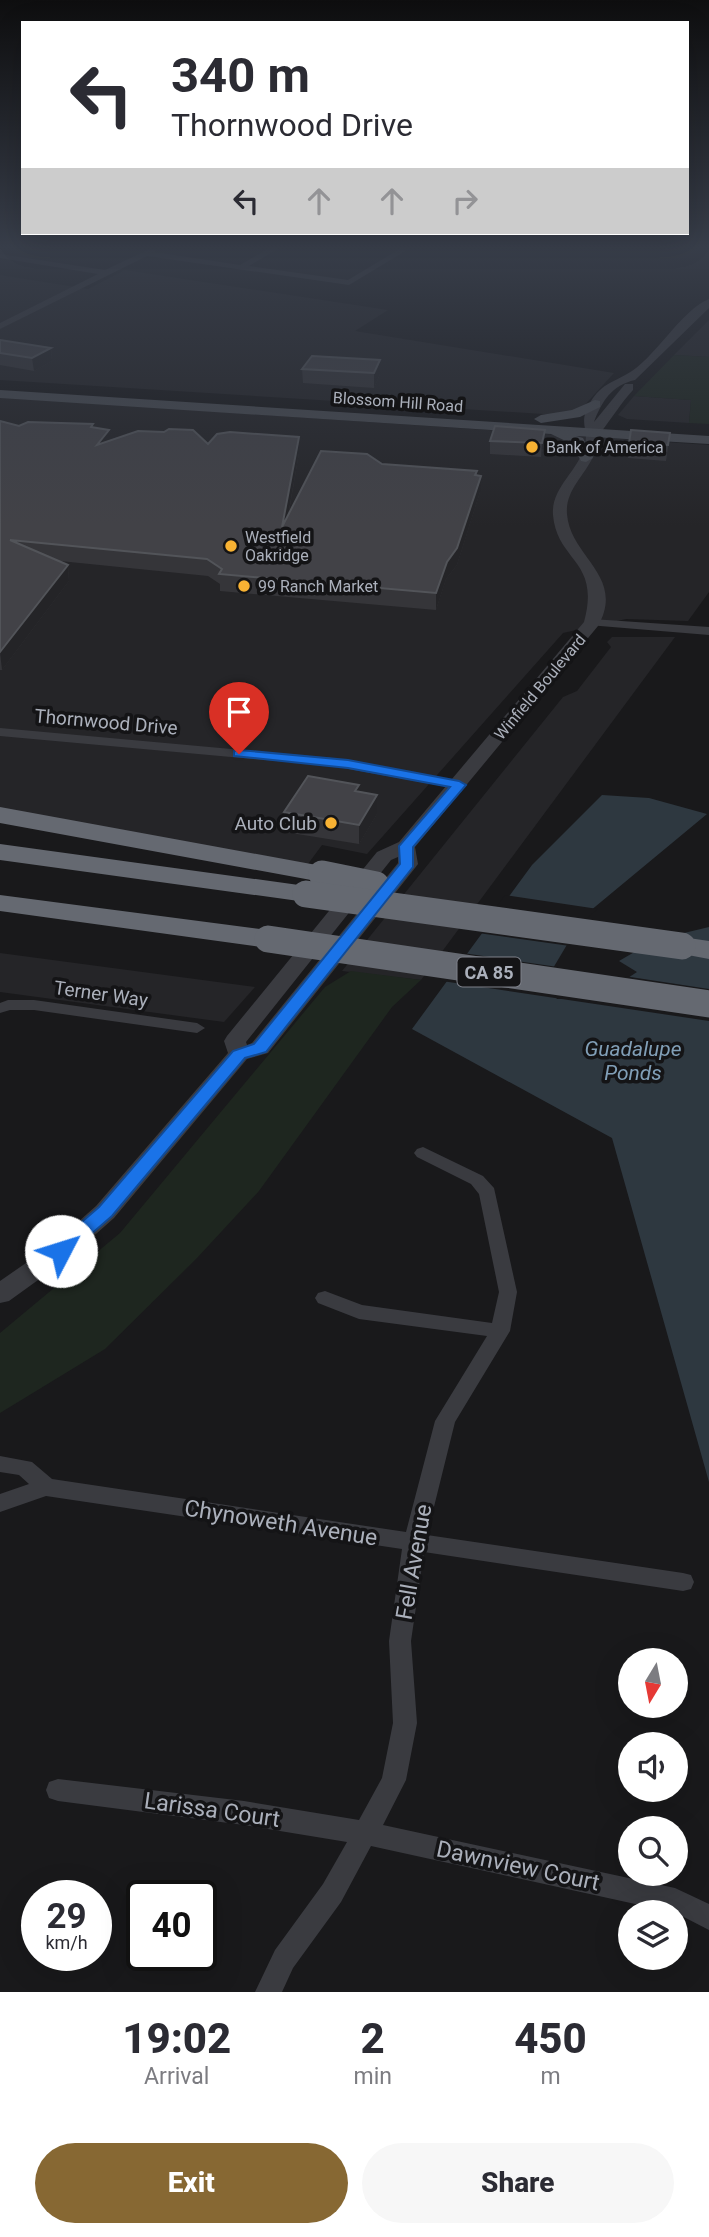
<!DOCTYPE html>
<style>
:root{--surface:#fff;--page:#f7f7f7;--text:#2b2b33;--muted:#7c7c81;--accent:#876833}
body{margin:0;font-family:Roboto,sans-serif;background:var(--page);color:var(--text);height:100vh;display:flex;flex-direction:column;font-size:26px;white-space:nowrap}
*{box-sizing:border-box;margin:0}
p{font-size:23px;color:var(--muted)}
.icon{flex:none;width:38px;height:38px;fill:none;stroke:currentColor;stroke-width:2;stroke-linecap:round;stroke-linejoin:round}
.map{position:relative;height:1992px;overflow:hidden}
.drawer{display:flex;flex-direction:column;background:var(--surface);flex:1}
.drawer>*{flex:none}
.hud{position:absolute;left:21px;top:21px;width:668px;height:214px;border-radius:0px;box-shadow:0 7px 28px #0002;background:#fff;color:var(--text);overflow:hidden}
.needle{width:46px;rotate:190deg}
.buttons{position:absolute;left:618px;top:1648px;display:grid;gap:14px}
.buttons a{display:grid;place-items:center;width:70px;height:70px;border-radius:50%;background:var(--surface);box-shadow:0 7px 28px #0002;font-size:35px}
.speed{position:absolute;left:21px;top:1880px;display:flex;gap:14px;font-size:35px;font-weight:700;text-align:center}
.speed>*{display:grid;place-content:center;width:91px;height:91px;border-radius:50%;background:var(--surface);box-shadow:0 7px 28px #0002;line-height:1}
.speed small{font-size:18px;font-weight:400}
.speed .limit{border:4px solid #111;border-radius:10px;background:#fff;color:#111}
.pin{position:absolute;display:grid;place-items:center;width:60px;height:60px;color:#fff;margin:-72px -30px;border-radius:50% 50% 50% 0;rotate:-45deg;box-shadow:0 0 7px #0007}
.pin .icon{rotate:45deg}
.me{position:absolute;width:77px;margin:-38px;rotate:50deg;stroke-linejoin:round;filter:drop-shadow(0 0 5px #0008)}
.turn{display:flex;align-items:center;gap:24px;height:147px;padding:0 35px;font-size:32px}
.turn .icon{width:91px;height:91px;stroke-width:2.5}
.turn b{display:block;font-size:49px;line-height:60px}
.lanes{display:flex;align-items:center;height:66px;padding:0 35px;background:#0003;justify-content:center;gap:35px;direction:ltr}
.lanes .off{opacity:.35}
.eta{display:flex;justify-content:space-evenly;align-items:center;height:119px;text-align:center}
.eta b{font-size:42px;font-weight:800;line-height:49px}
.primary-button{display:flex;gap:14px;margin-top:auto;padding:14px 35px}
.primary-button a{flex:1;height:80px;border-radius:42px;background:var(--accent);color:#fff;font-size:28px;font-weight:800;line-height:80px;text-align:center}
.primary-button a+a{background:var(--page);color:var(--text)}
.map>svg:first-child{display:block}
</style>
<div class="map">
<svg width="709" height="1992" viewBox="0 0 709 1992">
<rect width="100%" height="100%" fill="#19191b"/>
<g fill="#252528">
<polygon points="125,270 388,310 355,331 614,373 582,408 559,415 0,380 0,275 88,289"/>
<polygon points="709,320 709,357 674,355"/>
<polygon points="634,396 691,400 689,423 627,419 618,415"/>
<polygon points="0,397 709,445 709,592 688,621 626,619 563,633 367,854 322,845 308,864 0,811"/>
<polygon points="612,637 675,637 421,980 342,971 563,697 577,691 611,647 607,642"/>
<polygon points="0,953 255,987 224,1022 0,992"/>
</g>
<g fill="#1e261f">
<polygon points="674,355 709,357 709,424 689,423 691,400 634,396"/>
<polygon points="351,971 421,980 392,1007 259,1191 197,1258 105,1349 0,1413 0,1333 120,1233 325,987"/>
</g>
<path fill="#2e3840" d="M602 795 649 798 707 814 584 916 546 980 557 999C586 999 613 989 637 972L619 961 655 940 709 927V1482L612 1138 412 1029 532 865Z"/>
<g fill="#19191b">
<polygon points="505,895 598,909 587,918 570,946 478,933"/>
<polygon points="463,953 558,967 550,980 624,976 709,989 709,1021 442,981"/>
</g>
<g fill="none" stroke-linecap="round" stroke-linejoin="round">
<g fill="#3a3b40" fill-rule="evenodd">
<polygon points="271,247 281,247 249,266 348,280 403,247 412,247 349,285 147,256 0,329 0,323 98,274 0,258 0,254 105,270 152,248 156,250 154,252 240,265"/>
<polygon points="592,619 709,627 709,635 588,625 586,623"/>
<polygon points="0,728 332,758 459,781 466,785 459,789 332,766 0,736"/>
<polygon points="8,1000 34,1000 197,1023 205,1028 197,1033 34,1010 10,1010 0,1013 0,1003"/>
<polygon points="423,1147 483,1176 494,1188 517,1292 510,1331 455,1422 427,1535 683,1573 691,1575 694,1582 691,1589 683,1591 424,1552 411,1641 417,1723 406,1780 383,1825 675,1888 709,1904 709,1930 676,1913 371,1846 341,1902 293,1968 282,1992 255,1992 275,1950 323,1884 347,1842 244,1825 58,1801 49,1798 46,1790 49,1782 58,1779 244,1801 359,1820 382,1778 393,1723 389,1641 402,1549 46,1496 0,1512 0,1494 29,1484 19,1475 0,1472 0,1456 32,1462 52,1479 406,1532 435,1421 487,1336 359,1319 318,1303 315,1298 318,1293 325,1291 362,1305 492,1323 499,1292 479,1194 471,1184 417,1157 414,1153 417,1149"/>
</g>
<path fill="#3a3b40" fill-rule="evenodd" d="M709 299V308L635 380C612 385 602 401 594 422L625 384H633V390C621 403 612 418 601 432 596 438 597 449 593 457 584 476 565 491 567 514 570 557 626 576 598 626L415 847 418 864 415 868 268 1053 247 1059 114 1218 70 1257 9 1301 0 1303V1281L52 1245 96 1206 228 1053 224 1041 227 1036 377 852 399 842 584 622C601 560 557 562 553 515 551 488 577 472 584 448 591 427 575 425 593 398 603 384 613 382 627 374 654 360 681 310 709 299ZM398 857V863L252 1043 247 1045 246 1042 391 860Z"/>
<g fill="#474a50" fill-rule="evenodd">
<polygon points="0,390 709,436 709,444 576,436 583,438 593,458 586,462 581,461 572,444 551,434 0,398"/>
<polygon points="595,400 600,401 600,407 580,417 541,423 534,419 541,415 572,410"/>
</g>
<g fill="#656971" fill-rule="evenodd">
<polygon points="0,807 322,866 332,868 336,874 332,880 322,882 0,823"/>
<polygon points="0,844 306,886 316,888 320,894 316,900 306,902 0,860"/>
<polygon points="0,895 268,930 278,933 282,939 278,945 268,948 0,911"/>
<polygon points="682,937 709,941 709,959 672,952 668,946 672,940"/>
</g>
<g stroke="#656971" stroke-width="27">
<polyline points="322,874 376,885"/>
<polyline points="306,894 682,946"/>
<polyline points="268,939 709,1004"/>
</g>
</g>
<g fill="#353539">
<polygon points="0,340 51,348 52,361 34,371 0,365"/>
<polygon points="312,356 380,374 374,388 303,383 302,369"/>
<polygon points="0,421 19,426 93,427 109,441 208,444 299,453 288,517 382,464 477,471 477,476 480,492 457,565 446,579 436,610 220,591 220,584 208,576 60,561 68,565 69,581 2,670 0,670"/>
<polygon points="545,430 544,444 541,457 490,454 490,441"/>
<polygon points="670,433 666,461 628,458 629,443"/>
<polygon points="359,792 377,814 359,844 285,832 284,812"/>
</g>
<g fill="#242427">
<polygon points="51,348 52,361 34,371 32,358"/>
<polygon points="380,360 380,374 374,388 374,373"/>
<polygon points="109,430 110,445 97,445"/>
<polygon points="545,430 544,444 541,457 542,443"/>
<polygon points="299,437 299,453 283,544 282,527"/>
<polygon points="481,476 480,492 457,565 446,579 436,610 436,593 447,562"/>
<polygon points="68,565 69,581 2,670 0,652"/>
<polygon points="377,795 377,814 359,844 359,825"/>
</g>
<g fill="#424247" stroke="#525459" stroke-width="2">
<polygon points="0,340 51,348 32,358 0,353"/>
<polygon points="312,356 380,360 374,373 302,369"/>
<polygon points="0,421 19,426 28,422 93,424 91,427 109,430 97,445 138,431 164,432 169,429 193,430 208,444 217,434 230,432 299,437 282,527 321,451 367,454 382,464 477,471 475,475 481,476 457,548 447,562 436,593 219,574 222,569 207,559 10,540 68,565 0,652"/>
<polygon points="495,426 545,430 542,443 490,441"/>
<polygon points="631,430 670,433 668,445 629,443"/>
<polygon points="308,776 359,785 355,791 377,795 359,825 284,812"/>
</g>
<linearGradient id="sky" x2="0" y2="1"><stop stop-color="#0e0e0f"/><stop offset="0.47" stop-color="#383e4a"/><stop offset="1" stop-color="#383e4a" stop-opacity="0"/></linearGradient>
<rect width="709" height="526" fill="url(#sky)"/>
<polygon fill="#1a73e8" stroke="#114b97" stroke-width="2" points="239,750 348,760 459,781 466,785 413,847 413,867 266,1052 245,1058 112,1216 67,1255 54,1255 51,1251 54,1246 99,1207 233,1051 254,1044 400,864 399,846 450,787 348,768 234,756 234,751"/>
<g fill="#f8b233" stroke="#141416" stroke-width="2.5">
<circle cx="532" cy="447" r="7"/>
<circle cx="231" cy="546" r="7"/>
<circle cx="244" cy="586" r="7"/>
<circle cx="331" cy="823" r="7"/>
</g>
<g text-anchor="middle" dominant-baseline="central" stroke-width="7" stroke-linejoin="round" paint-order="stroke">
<g font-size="16" fill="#abb0bb" stroke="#141416">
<text transform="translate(398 402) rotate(4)">Blossom Hill Road</text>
<text transform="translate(540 687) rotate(-50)">Winfield Boulevard</text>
</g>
<g font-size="16" fill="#abb0bb" stroke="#141416" text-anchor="start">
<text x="546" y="447">Bank of America</text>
<text x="245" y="537">Westfield<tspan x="245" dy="18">Oakridge</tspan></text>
<text x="258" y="586">99 Ranch Market</text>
</g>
<rect fill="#141416" stroke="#7e818a" stroke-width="2" x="457.5" y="957.5" width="63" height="29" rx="5"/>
<g font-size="18" font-weight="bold" fill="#abb0bb">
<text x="489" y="972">CA 85</text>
</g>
<g font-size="19" fill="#abb0bb" stroke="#141416">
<text transform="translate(106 722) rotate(5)">Thornwood Drive</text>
<text transform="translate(101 994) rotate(8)">Terner Way</text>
</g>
<g font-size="19" fill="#abb0bb" stroke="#141416" text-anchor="end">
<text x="317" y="823">Auto Club</text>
</g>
<g font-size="21" font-style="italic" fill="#819fb7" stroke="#141416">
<text x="633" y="1049">Guadalupe<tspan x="633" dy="24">Ponds</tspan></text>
</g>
<g font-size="23" fill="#abb0bb" stroke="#141416">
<text transform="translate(281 1523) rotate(9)">Chynoweth Avenue</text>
<text transform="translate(414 1562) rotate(-80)">Fell Avenue</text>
<text transform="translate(212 1810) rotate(8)">Larissa Court</text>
<text transform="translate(518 1866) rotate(12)">Dawnview Court</text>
</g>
</g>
</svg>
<div class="buttons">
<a><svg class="needle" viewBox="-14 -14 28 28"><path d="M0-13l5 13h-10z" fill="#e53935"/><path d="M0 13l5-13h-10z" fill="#7c7c81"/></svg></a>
<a><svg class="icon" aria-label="sound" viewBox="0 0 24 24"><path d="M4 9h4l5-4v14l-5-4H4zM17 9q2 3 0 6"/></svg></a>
<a><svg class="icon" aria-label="search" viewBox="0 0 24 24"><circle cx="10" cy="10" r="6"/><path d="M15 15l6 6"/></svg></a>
<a><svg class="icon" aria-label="layers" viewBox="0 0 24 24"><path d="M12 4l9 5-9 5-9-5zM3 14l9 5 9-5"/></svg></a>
</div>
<div class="speed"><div>29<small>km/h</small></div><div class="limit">40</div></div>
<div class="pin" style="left:239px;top:754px;background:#d93025"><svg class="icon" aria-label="arrive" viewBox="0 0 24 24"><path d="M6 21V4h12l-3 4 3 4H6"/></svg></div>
<svg class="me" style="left:61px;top:1251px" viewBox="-20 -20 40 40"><circle r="19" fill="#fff"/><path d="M0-13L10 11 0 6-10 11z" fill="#1a73e8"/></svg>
<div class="hud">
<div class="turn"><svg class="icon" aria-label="left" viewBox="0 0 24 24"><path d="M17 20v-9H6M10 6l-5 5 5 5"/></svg><div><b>340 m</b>Thornwood Drive</div></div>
<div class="lanes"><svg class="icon" aria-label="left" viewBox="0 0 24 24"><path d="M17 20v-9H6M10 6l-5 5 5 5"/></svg><svg class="icon off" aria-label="ahead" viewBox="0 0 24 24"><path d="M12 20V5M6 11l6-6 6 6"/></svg><svg class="icon off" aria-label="ahead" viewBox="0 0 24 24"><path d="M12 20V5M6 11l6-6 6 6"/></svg><svg class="icon off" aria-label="right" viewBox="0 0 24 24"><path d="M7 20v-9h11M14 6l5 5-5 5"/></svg></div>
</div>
</div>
<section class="drawer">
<div class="eta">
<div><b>19:02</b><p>Arrival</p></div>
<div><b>2</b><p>min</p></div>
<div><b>450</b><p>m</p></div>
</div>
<div class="primary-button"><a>Exit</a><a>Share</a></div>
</section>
